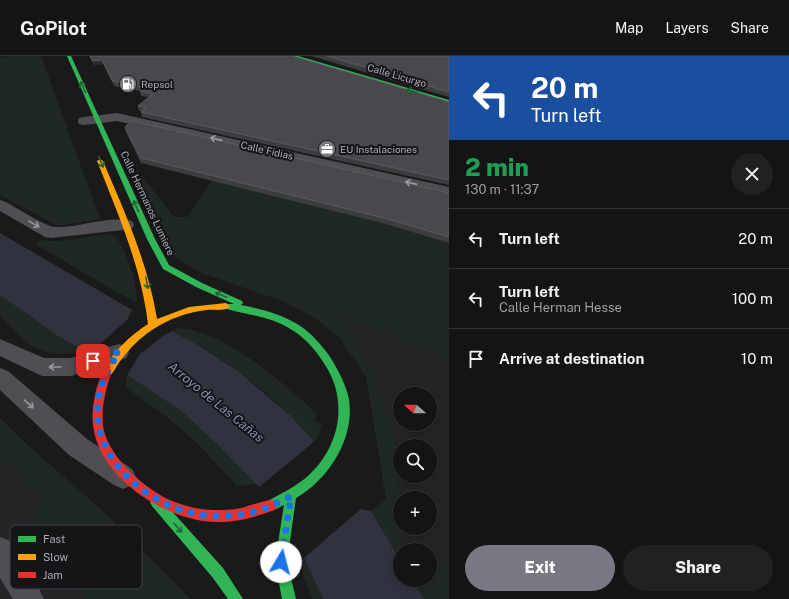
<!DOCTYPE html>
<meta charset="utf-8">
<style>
:root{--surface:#141414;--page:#212122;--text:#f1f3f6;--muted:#9d9ea0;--line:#333334;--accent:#7a7983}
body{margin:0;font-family:"Public Sans",sans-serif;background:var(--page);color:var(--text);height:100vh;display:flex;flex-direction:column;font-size:15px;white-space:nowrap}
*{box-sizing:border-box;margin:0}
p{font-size:13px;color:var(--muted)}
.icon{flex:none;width:22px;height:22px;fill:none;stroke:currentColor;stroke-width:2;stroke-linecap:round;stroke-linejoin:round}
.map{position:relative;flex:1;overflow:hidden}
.panel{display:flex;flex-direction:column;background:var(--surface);width:340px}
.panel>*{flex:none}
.banner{background:#1a4fa0;color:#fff;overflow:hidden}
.needle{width:26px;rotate:291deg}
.fabs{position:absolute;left:393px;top:331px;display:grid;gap:8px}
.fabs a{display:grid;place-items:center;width:44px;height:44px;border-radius:50%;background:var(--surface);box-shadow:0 2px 10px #0003,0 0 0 1px var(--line);font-size:20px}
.pin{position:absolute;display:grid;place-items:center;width:34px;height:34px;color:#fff;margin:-17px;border-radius:8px;box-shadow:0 2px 6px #0006}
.me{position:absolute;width:44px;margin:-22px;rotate:8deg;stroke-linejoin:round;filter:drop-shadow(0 0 3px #0008)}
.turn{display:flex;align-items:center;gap:14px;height:84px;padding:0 16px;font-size:18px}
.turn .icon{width:52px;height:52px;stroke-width:2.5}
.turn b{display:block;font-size:28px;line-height:34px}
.round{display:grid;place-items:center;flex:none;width:42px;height:42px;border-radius:21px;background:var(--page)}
.summary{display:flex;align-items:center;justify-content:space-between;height:68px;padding:0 16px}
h1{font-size:24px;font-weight:800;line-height:30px;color:#1e9e55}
.primary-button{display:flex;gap:8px;margin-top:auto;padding:8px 16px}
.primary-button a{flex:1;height:46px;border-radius:24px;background:var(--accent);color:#fff;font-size:16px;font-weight:800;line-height:46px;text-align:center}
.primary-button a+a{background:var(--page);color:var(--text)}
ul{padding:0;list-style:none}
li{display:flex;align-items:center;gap:12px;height:60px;padding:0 16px;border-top:1px solid var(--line)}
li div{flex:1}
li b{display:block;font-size:15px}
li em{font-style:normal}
header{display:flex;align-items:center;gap:24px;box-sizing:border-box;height:56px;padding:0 20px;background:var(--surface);border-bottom:1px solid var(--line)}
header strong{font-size:19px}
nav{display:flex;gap:22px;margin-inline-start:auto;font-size:14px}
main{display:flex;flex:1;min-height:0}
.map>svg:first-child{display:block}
</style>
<header>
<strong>GoPilot</strong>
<nav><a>Map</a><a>Layers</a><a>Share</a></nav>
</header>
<main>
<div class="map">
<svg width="449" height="543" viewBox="0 0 449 543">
<rect width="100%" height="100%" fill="#1a1a1b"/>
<g fill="#252427" fill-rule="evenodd">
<path d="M336 258 449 303V507L430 497V494H425L405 483 404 472H430V442H401L395 382 373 317ZM400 338H430V368H400ZM400 390H430V420H400Z"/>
<polygon points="0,362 22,384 108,460 190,543 0,543"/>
</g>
<g fill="#202824">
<polygon points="9,0 41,0 100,163 58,170 0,139 0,1"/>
<polygon points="138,115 174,161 188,161 212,124 382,167 449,187 449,303 337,259 353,280 373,317 395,382 401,442 400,472 404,472 405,483 425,494 400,494 400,504 371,455 386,443 366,321 339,281 312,260 282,245 201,217 177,203 165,185 133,117"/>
<path d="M109 178C111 179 113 180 115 181 126 190 139 233 136 247L35 188 41 184C64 188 86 180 109 178Z"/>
<path d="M0 239 61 282 85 295C79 298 73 297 67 298 33 299 21 282 0 259Z"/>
<path d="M177 272C225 274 283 327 317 358L315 364 322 369 315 387C277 340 225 303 172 275Z"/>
<polygon points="126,318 180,354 217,388 256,428 237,430 196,386 167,361 126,332"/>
<polygon points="0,362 22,384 108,460 190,543 84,543 71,505 53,514 32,458 47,445 0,405"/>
<polygon points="430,497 449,507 449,543 424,543 412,524 430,524"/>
<polygon points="304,502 323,543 312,543 298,505"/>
</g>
<polygon fill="#30333e" points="0,177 127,251 196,288 239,316 291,360 310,381 371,455 400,504 400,524 412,524 424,543 323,543 304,502 259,431 217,388 180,354 126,318 61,282 0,239"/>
<g fill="#1a1a1b">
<polygon points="133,253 174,274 163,280 140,298 126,321 83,296 99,289 127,264"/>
<polygon points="316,384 372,454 371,455 361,453 304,502 259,431"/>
</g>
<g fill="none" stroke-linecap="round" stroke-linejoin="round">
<g fill="#4f4f53" fill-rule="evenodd">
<polygon points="117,57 449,131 449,141 117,65 84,69 79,68 78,65 79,62 84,61"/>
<path d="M0 144 6 146C15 151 47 171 55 171 80 172 107 159 132 165L134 169 132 173 51 182 45 181 0 155Z"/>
<polygon points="0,283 44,302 71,302 119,288 126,290 129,296 126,302 71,320 42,320 0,300"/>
<polygon points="0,312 8,315 87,383 132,413 136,421 132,429 123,433 114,429 69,399 0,334"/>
<polygon points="0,481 10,485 39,533 44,543 13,543 0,522"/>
</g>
<g fill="#30b455" fill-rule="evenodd">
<path d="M67 0H71L155 183 169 209 202 227 242 245 243 247 241 249C261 253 281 258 299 269 312 278 323 290 332 304 339 316 346 329 349 343 355 382 329 423 296 442L287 506 296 543H282L275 506 284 449 272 455 268 453 266 449 268 445C282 437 297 430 309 419 339 391 348 348 327 312 318 297 307 283 292 274 271 260 247 259 223 252L222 250 223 248H234L196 231 163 213 147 183Z"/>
<polygon points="291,0 298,0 449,44 449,48"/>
<polygon points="156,440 160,442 223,512 243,543 228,543 213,522 152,450 150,446 152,442"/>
</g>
<path fill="#ff9f0a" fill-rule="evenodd" d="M100 103 103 105C125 157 148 207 157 263L189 251 226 247 230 250C226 256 214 253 207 254 187 256 169 263 152 274 140 282 130 292 121 304 117 308 114 318 108 321 106 322 105 322 103 321L101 318C112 297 129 280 148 268 141 210 118 158 97 105Z"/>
<path fill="#e5322d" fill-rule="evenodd" d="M106 314 109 315 111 318C105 336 100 356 104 375 111 403 146 434 172 445 185 450 200 454 214 454 223 454 232 454 241 452 250 450 269 442 276 445L278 449 276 453C257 461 235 467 214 466 166 464 103 424 94 375 90 356 95 336 101 318L103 315Z"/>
</g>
<g fill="#3d3d40">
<polygon points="89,0 292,0 449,46 449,129 142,61 141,56 142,55 139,55 138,50 148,41 141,40 140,35 114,30 103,8 94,9"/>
<polygon points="311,0 449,0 449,41"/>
<polygon points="125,71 449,137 449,187 382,167 141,107 126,76"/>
</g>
<polygon fill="#2a2a2c" points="102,4 103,8 94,9 93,5"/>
<g fill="#49494d" stroke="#59595f">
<polygon points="90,0 292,0 449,46 449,124 141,56 146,52 138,50 153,38 140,35 144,32 113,25 102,4 93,5"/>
<polygon points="327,0 449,0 449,36"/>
<polygon points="132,65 449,137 449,181 384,162 141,102 125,71"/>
</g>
<defs><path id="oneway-shaft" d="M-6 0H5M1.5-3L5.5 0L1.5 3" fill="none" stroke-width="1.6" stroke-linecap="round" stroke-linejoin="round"/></defs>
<g stroke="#226436">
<use href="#oneway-shaft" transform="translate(83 31) rotate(-114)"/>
<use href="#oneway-shaft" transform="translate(412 35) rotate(-164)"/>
<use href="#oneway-shaft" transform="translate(101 106) rotate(68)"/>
<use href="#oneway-shaft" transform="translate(136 150) rotate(-114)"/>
<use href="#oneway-shaft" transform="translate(147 227) rotate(79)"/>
<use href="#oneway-shaft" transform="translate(221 239) rotate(-157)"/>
<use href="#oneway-shaft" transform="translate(178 472) rotate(49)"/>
</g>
<g stroke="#9695a1">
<use href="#oneway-shaft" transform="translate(216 83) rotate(-167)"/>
<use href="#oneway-shaft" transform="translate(411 127) rotate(-167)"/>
<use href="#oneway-shaft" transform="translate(34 168) rotate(29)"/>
<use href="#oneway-shaft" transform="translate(55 311) rotate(180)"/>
<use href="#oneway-shaft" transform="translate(29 348) rotate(41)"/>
</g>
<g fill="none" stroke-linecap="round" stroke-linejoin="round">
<path stroke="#1a73e8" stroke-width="7" stroke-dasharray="0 12.6" d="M93 305 119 296C109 312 100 326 98 346 90 409 163 463 222 460 247 460 269 452 291 440L281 506"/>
</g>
<defs>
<symbol id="fuel-disc" viewBox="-11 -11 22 22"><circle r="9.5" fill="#7a7983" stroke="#151417"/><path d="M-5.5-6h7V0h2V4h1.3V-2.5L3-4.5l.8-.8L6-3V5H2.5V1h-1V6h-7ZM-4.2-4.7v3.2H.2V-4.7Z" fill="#fff"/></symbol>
<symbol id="office-disc" viewBox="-11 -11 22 22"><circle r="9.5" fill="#7a7983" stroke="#151417"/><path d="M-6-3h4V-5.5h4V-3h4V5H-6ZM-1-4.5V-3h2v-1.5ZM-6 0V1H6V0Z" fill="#fff"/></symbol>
</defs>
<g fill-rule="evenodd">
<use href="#fuel-disc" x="118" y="18" width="20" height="20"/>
<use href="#office-disc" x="317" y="83" width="20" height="20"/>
</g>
<g text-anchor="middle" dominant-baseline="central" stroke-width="4" stroke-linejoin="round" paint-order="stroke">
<g font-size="10" fill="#adacbb" stroke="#151417">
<text transform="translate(397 19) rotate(16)">Calle Licurgo</text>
<text transform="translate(267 94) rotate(13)">Calle Fidias</text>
<text transform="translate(148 147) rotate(65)">Calle Hermanos Lumiere</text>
</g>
<g font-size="10" fill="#adacbb" stroke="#151417" text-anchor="start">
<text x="141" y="28">Repsol</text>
<text x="340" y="93">EU Instalaciones</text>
</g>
<g font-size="13" font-style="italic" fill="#858fb4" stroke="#151417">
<text transform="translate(216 346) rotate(39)">Arroyo de Las Cañas</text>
</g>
</g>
<rect x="10" y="469" width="132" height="64" rx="6" fill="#151417" stroke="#434248" stroke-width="1"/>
<rect x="18" y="480" width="18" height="6" fill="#30b455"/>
<rect x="18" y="498" width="18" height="6" fill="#ff9f0a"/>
<rect x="18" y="516" width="18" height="6" fill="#e5322d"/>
<g font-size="11" fill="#adacbb">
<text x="43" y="487">Fast</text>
<text x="43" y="505">Slow</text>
<text x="43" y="523">Jam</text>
</g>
</svg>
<div class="fabs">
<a><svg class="needle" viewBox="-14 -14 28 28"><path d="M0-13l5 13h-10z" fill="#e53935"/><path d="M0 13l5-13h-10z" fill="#9d9ea0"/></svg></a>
<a><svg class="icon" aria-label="search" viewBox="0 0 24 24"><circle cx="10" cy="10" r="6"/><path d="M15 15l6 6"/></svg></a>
<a>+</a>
<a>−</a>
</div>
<div class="pin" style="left:93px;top:305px;background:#d93025"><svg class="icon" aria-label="arrive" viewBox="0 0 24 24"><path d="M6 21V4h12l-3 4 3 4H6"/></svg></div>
<svg class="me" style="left:281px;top:506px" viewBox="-20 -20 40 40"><circle r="19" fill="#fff"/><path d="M0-13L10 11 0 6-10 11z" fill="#1a73e8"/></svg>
</div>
<section class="panel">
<div class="banner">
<div class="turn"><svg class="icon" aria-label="left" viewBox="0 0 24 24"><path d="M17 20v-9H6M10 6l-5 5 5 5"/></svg><div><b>20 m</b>Turn left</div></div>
</div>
<div class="summary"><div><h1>2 min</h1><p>130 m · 11:37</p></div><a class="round"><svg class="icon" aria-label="close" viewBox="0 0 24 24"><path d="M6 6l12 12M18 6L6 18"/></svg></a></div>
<ul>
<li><svg class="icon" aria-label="left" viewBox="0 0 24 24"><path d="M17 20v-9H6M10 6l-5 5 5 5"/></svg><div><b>Turn left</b></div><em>20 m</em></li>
<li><svg class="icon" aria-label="left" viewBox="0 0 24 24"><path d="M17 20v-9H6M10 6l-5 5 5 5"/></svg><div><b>Turn left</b><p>Calle Herman Hesse</p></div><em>100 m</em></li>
<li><svg class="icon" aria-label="arrive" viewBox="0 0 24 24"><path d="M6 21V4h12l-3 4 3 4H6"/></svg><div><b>Arrive at destination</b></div><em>10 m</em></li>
</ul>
<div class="primary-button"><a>Exit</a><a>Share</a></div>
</section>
</main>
